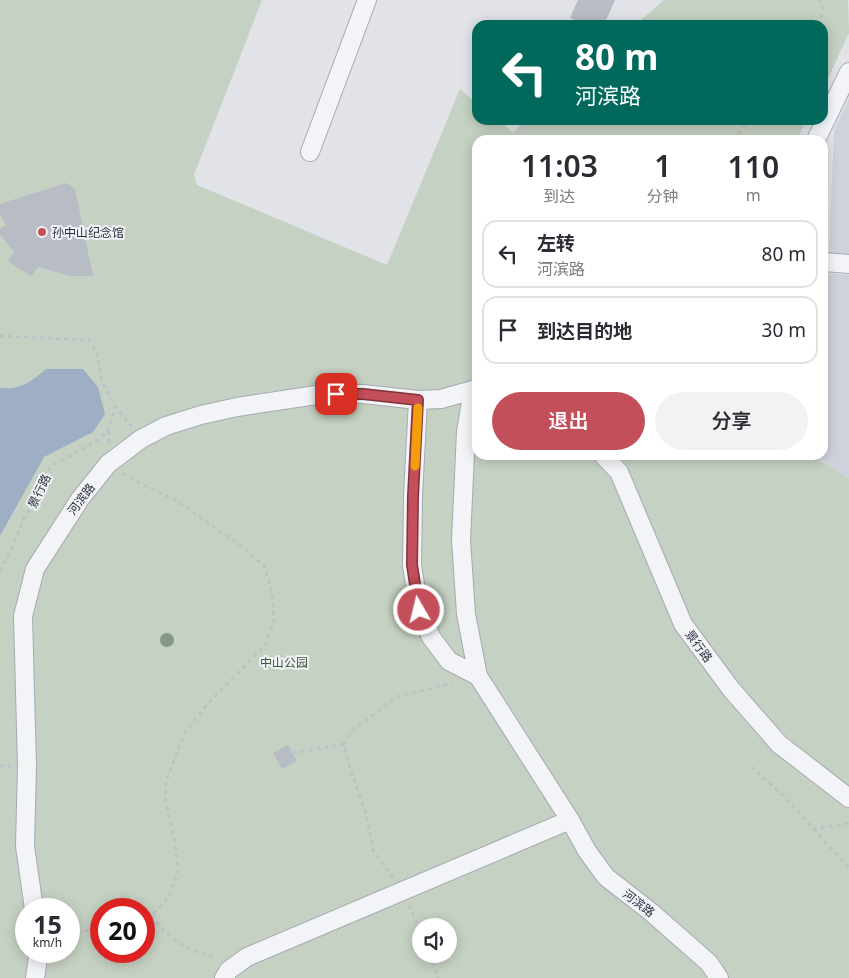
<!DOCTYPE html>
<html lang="zh">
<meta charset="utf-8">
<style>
:root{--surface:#fff;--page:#f2f2f3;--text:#2b2b33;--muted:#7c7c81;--line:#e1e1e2;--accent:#c34f5a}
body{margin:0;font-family:"Noto Sans","Noto Sans SC",sans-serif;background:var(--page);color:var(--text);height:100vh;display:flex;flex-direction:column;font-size:19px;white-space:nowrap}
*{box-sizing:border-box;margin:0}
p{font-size:16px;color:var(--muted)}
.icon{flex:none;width:28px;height:28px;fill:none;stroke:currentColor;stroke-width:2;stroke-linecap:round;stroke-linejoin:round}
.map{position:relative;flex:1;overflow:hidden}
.sheet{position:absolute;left:472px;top:135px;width:356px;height:325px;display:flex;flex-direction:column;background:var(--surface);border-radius:15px;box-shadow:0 2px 12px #0003}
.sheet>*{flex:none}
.guide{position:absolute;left:472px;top:20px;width:356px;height:105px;border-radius:15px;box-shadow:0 2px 12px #0003;background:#00695c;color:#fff;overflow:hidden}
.controls{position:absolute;left:412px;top:918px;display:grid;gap:10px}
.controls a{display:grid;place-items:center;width:45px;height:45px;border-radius:50%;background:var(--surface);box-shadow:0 2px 12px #0003;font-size:25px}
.speed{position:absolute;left:15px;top:898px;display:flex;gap:10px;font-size:25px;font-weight:700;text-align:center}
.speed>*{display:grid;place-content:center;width:65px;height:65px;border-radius:50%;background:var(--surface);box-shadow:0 2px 12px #0003;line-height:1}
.speed small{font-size:12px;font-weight:400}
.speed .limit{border:8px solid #d22;background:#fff;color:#111}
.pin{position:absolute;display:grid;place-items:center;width:42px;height:42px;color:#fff;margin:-21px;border-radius:10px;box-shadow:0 2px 8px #0006}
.me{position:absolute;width:55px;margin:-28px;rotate:352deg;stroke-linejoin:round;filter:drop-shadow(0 0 4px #0008)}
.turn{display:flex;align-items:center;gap:18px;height:105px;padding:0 20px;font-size:22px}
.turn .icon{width:65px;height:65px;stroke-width:2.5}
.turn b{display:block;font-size:35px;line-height:42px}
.eta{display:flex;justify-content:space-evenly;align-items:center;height:85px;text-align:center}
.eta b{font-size:30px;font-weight:600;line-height:35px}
.button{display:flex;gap:10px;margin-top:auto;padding:10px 20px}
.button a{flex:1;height:58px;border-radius:30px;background:var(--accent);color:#fff;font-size:20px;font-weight:600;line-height:58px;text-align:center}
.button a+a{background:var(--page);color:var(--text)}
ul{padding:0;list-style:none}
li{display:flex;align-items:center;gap:15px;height:68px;margin:0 10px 8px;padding:0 10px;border:2px solid var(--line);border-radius:15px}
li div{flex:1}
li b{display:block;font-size:19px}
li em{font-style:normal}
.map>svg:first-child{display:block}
</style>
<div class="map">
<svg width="849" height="978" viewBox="0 0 849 978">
<rect width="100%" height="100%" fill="#e1e3e8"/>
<g fill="#cfd2da">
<polygon points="849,99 849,255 829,254 834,130"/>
<polygon points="824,273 849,275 849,479 817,457 817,455 824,455"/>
</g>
<g fill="#c5d1c2" fill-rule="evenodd">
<path d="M0 0H262L194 175 197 185 387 265 460 89 477 104 478 120H498L513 132 527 120H807L796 140H478V455H817V458L849 479V978H0ZM26 909H69V951H26ZM101 909H144V951H101ZM421 926H449V954H421Z"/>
<polygon points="664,0 848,0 849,33 824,87 824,25 635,25"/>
</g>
<path fill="#9eafc5" d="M46 369H83L98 387 105 414 93 432 44 457 0 536V388C22 390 30 382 46 369Z"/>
<g fill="#b8bcc5">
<polygon points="578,0 615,0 604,25 586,25 570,18"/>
<polygon points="66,183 75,189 93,276 70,276 38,267 31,276 8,261 14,251 0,235 0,229 6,225 0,214 0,204"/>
<polygon points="288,745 297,761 282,769 273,753"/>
</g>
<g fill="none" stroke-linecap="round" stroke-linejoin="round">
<defs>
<g id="minor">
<polyline points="816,140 849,72"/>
<polyline points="310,152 367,0"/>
<polyline points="824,262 849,264"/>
<polyline points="473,390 466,432 461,540 466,614 478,676 570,820 587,851 606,877 651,912 709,963 719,978"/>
<polyline points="418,400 413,496 412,565 419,610 431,637 449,661 478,676"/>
<polyline points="603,455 619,472 683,624 731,689 779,744 849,798"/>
<polyline points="34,909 25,846 27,766 23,616 35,569 80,499 108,464 141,439 166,426 201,415 237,407 323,394 363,394 418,400 441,399 473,390"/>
<polyline points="35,978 39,951"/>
<polyline points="224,978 229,970 247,957 570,820"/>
</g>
</defs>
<use href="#minor" stroke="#a6aab2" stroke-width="20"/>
<g stroke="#bfc1c7" stroke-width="3" stroke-dasharray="4 4" stroke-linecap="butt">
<polyline points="819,25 823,9 819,0"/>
<polyline points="733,140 749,120"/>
<polyline points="0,336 89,340 97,353 102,382 116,407 131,426"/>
<polyline points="109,443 109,428"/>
<polyline points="123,473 138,482 175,500 243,547 264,566 272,592 274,622 265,645 204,708 185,732 166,781 165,798 175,844 178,872 168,898 152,915 144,919"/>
<polyline points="0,571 13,546 24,518 39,496 47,471 55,464 100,439 109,428 116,407"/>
<polyline points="293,753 344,744"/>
<polyline points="0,766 11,766"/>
<polyline points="751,767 781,793 849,868"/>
<polyline points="813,829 849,823"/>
<polyline points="393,878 373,850 366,813 350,769 344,744 353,730 397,697 452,683"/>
<polyline points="409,905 421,932"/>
<path d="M152 915C162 932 176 943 195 951 202 954 210 955 217 960"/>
<polyline points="69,934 101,928"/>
<polyline points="431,954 438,978"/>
</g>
<use href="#minor" stroke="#f3f4f7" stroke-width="18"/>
</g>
<circle fill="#879788" cx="167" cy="640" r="7"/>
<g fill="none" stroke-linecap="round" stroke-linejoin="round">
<defs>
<polyline id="route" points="336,394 363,394 418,400 413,496 412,565 419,610"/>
</defs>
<use href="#route" stroke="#7f333a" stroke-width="12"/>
<use href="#route" stroke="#c34f5a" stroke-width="9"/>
<polyline stroke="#f59e0b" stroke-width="9" points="415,466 418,408"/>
</g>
<circle fill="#c34f5a" stroke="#f0f2f6" stroke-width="2" cx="42" cy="232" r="5"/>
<g text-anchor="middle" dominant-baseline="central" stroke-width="4" stroke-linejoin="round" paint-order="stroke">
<g font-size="12" fill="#2a303e" stroke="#f0f2f6" text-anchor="start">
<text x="52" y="232">孙中山纪念馆</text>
</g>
<g font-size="12" fill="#2a303e" stroke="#f0f2f6">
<text transform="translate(39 491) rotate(-64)">景行路</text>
<text transform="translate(81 499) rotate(-53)">河滨路</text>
<text transform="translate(699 646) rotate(54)">景行路</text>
<text transform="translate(639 903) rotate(38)">河滨路</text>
</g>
<g font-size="12" fill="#3d5939" stroke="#f0f2f6">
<text x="284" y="662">中山公园</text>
</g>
</g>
</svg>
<div class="controls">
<a><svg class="icon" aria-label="sound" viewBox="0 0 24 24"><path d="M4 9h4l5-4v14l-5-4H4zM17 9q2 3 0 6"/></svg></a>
</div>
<div class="speed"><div>15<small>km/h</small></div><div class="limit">20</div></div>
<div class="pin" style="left:336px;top:394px;background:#d93025"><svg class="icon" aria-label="arrive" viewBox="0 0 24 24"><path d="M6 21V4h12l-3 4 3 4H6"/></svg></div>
<svg class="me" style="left:419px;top:610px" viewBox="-20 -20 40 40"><circle r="17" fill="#c34f5a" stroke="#fff" stroke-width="3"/><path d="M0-11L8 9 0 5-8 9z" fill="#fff"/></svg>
<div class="guide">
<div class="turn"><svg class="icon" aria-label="left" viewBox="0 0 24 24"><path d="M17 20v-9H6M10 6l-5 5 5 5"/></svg><div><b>80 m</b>河滨路</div></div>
</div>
<section class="sheet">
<div class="eta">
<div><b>11:03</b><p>到达</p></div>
<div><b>1</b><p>分钟</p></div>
<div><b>110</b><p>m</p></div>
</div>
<ul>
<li><svg class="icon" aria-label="left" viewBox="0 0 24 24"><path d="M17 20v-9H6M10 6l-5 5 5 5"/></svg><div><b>左转</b><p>河滨路</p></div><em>80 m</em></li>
<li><svg class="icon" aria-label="arrive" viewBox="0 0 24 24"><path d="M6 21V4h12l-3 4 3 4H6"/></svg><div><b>到达目的地</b></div><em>30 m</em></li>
</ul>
<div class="button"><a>退出</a><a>分享</a></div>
</section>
</div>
